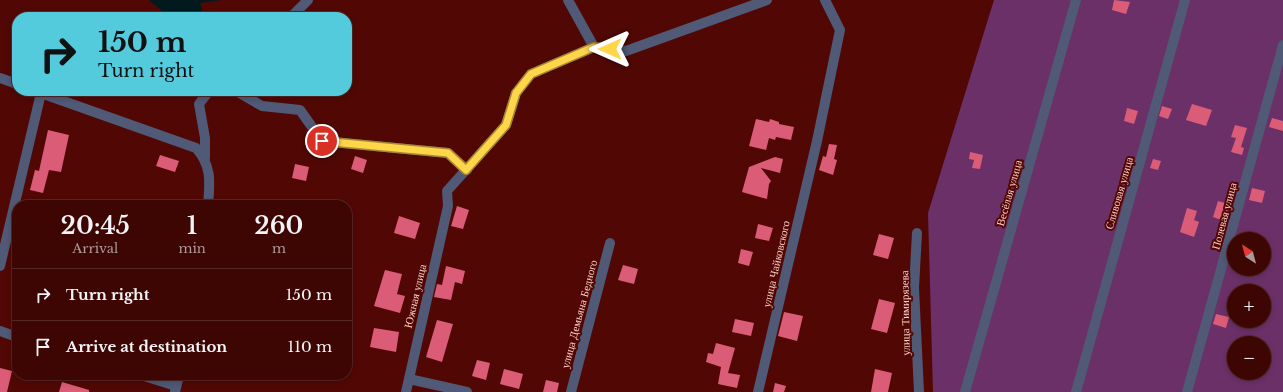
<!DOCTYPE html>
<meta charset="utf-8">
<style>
:root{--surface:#3d0603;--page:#481412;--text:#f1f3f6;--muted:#ad999a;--line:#562725}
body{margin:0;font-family:"Libre Baskerville",serif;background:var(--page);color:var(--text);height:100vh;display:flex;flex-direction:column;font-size:15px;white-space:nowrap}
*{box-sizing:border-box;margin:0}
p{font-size:13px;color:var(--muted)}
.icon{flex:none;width:22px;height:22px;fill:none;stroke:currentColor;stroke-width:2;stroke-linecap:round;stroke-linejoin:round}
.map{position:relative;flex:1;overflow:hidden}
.side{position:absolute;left:12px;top:200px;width:340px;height:180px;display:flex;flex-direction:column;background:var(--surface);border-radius:16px;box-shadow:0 2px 6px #0003,0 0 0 1px var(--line)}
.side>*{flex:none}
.banner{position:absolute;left:12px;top:12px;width:340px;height:84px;border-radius:16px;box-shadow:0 2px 6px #0003,0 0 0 1px var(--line);background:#54cadd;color:#111;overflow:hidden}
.needle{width:26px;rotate:324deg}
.fabs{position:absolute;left:1227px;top:232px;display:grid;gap:8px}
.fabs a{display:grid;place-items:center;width:44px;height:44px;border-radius:50%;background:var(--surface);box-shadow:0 2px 6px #0003,0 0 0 1px var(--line);font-size:20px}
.pin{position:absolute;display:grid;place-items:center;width:34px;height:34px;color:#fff;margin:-17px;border:2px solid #fff;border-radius:50%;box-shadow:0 1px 4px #0007}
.me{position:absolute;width:44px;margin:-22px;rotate:270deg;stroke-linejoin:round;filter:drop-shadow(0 0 3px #0008)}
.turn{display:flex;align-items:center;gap:14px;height:84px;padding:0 20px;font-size:18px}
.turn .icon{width:52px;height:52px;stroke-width:2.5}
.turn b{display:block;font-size:28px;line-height:34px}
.eta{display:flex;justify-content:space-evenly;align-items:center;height:68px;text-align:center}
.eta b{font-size:24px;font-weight:600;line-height:28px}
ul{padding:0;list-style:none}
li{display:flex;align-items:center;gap:12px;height:52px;padding:0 20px;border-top:1px solid var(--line)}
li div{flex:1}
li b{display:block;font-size:15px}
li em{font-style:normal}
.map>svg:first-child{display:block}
</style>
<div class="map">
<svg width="1283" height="392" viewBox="0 0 1283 392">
<rect width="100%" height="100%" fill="#510804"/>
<path fill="#6b3068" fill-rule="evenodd" d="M994 0H1283V392H933L928 213ZM1234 239H1264V269H1234ZM1234 291H1264V321H1234ZM1234 343H1264V373H1234Z"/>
<polygon fill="#021a1e" points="149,0 221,0 200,3 204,17 169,17"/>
<g fill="#db5c77">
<polygon points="1114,0 1130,2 1126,14 1112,10"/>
<polygon points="1192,104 1212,110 1206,126 1186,120"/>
<polygon points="1162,106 1172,109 1168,119 1159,116"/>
<polygon points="1127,108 1138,111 1134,124 1124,121"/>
<polygon points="1272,118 1283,121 1283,131 1269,127"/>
<polygon points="756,119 769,122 770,119 779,122 779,124 794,127 791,140 776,137 775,140 769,138 766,150 749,146"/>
<polygon points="1235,125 1247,128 1241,147 1244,148 1242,155 1231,152 1236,138 1231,137"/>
<polygon points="48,130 69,135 61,172 49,170 43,193 30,190 35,170 39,171"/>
<polygon points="829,144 837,145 834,159 837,160 833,175 819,170 823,156 826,157"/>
<polygon points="970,152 983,155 980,169 972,168 974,160 969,159"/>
<polygon points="160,155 179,161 175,172 156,166"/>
<polygon points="355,156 367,160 363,173 351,169"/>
<polygon points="775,157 783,159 780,173 761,168 771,181 769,184 767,199 742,192 749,167"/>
<polygon points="1153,159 1161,161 1158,170 1150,168"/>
<polygon points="295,164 309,167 306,181 292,178"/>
<polygon points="1252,188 1265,191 1262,203 1249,200"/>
<polygon points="1218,201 1229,204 1224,221 1213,217"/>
<polygon points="457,206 469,210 463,229 451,226"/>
<polygon points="1187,208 1197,211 1194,220 1199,222 1194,237 1180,232"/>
<polygon points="399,216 420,223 415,239 394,233"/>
<polygon points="758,224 773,228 769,241 755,238"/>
<polygon points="879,234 894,238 888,259 873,255"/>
<polygon points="741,249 753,252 749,266 738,263"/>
<polygon points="623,265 638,269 634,284 618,280"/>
<polygon points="446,266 465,271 462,284 455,282 451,300 434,297 437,284 442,285"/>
<polygon points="385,270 402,274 397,294 405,296 400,313 374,306"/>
<polygon points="879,299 895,303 887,333 871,329"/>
<polygon points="784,312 803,316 797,341 778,336"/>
<polygon points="1216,314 1229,317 1226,328 1213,324"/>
<polygon points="735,319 754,323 751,336 732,332"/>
<polygon points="437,320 453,324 442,362 426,357"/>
<polygon points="374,328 399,332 396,352 370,347"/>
<polygon points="716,343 735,348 728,373 740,375 737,388 718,384 721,367 706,362 708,353 713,354"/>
<polygon points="477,360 490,363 486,380 472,376"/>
<polygon points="0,368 12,371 7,392 0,392"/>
<polygon points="504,369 523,374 519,389 500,384"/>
<polygon points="875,369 892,373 888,392 871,392"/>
<polygon points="546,380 559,383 557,392 543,392"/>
<polygon points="62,382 89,390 89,392 59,392"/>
<polygon points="775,383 786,386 784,392 773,392"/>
</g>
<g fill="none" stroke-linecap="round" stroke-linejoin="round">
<g stroke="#505975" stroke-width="10">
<polyline points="568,0 594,47 626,51 767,0"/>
<polyline points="291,17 308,0"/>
<polyline points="0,78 17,84"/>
<path d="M35 91 196 148C212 166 210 182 208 205"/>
<polyline points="236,91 262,106 300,110 322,141 448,153 467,170"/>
<polyline points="205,158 205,138 199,104 209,91"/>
<polyline points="917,233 914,288 919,392"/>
<polyline points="0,266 41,93"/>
<polyline points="0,331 17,337"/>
<polyline points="141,375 176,386"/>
<polyline points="409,379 467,392"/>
<polyline points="175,392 179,375"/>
<polyline points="406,392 448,206 447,191 506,125 516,93 531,74 594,47"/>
<polyline points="571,392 610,243"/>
<polyline points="758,392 817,141 840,30 825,0"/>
<polyline points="965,392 1076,0"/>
<polyline points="1076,392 1185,0"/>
<polyline points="1187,392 1283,45"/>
</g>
</g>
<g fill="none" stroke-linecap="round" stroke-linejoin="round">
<defs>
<polyline id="route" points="322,141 448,153 466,170 506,125 516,93 531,74 594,47 610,49"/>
</defs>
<use href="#route" stroke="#a68a30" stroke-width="10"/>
<use href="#route" stroke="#ffd54a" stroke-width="7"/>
</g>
<g text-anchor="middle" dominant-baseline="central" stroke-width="4" stroke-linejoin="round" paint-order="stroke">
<g font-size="11" fill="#fccfc7" stroke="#510804">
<text transform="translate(1009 193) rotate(-74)">Весёлая улица</text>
<text transform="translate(1119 193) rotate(-74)">Сливовая улица</text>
<text transform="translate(1224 216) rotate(-75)">Полевая улица</text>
<text transform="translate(776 264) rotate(-77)">улица Чайковского</text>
<text transform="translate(415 296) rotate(-77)">Южная улица</text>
<text transform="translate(905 313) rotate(-91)">улица Тимирязева</text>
<text transform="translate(579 314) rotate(-75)">улица Демьяна Бедного</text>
</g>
</g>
</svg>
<div class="fabs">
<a><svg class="needle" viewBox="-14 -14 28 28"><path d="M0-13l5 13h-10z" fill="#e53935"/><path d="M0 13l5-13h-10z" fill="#ad999a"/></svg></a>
<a>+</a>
<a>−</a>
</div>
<div class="pin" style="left:322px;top:141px;background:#d93025"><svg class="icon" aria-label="arrive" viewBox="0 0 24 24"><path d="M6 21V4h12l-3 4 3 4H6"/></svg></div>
<svg class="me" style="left:610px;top:49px" viewBox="-20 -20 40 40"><path d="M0-17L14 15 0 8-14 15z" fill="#ffd54a" stroke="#fff" stroke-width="4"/></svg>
<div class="banner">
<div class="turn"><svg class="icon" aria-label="right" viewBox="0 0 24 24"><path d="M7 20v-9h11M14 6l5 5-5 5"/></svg><div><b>150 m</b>Turn right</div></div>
</div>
<section class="side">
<div class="eta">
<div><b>20:45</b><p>Arrival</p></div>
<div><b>1</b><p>min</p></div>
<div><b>260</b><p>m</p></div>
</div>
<ul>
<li><svg class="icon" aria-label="right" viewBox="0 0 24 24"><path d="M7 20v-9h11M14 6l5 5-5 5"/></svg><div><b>Turn right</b></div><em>150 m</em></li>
<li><svg class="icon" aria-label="arrive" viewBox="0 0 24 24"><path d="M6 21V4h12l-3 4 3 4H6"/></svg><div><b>Arrive at destination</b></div><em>110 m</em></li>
</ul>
</section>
</div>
